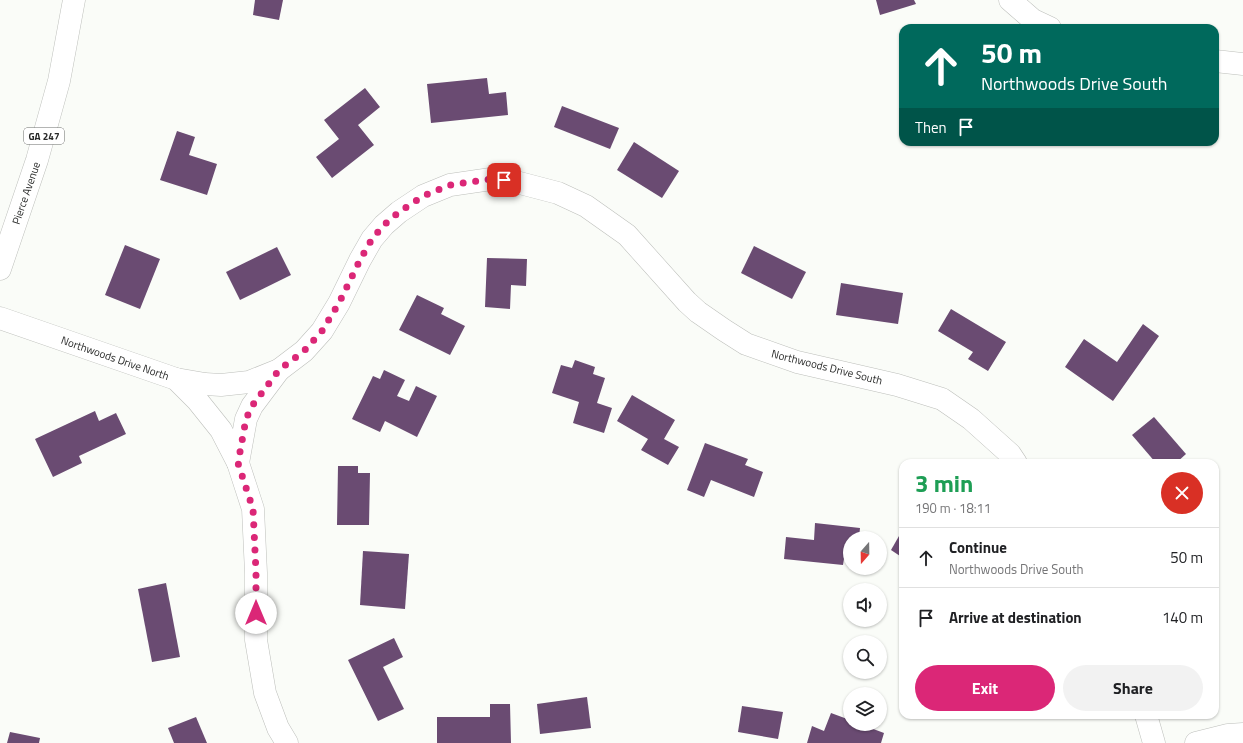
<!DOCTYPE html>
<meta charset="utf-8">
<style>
:root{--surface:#fff;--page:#f2f2f2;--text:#202124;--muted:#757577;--line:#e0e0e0;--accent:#db2777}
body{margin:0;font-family:"Titillium Web",sans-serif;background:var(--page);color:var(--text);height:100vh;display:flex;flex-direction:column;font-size:15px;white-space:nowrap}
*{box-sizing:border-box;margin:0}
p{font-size:13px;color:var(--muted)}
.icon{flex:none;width:22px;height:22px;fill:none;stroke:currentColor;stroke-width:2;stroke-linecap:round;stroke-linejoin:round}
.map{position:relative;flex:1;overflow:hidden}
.side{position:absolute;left:899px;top:459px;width:320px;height:260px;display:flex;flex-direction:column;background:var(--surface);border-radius:12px;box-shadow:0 1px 3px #0004}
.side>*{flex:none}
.hud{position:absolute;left:899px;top:24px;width:320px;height:122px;border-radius:12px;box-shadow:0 1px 3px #0004;background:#00695c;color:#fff;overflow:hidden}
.needle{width:26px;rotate:200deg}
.tools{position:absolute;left:843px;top:531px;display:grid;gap:8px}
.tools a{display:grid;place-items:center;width:44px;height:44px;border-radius:50%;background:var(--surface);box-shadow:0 1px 3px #0004;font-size:20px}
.pin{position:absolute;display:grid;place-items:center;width:34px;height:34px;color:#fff;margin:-17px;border-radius:8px;box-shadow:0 2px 6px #0006}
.me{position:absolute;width:44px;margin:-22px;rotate:0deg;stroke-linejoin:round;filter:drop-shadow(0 0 3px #0008)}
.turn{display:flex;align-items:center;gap:14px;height:84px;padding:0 16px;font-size:18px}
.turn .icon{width:52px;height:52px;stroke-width:2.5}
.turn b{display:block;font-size:28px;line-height:34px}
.then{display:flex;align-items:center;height:38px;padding:0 16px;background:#0003;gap:8px;font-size:15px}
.round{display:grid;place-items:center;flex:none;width:42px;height:42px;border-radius:21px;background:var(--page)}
.head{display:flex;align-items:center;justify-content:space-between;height:68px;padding:0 16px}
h1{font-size:24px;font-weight:700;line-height:30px;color:#1e9e55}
.action{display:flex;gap:8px;margin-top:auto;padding:8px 16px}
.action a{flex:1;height:46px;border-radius:24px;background:var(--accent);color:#fff;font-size:16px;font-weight:700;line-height:46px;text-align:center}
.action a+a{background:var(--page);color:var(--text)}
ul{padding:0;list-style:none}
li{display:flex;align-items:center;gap:12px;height:60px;padding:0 16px;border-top:1px solid var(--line)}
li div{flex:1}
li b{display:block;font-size:15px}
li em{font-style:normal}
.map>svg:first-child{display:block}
</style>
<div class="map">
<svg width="1243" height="743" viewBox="0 0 1243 743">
<rect width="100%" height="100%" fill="#fafcf8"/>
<g fill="#6a4b72">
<polygon points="255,0 283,0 279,20 253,15"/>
<polygon points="876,0 914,0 916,4 880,15"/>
<polygon points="487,78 489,94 506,92 508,115 431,123 427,84"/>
<polygon points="365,88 380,107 358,125 374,145 332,178 316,157 339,139 324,120"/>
<polygon points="562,106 619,128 610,149 554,127"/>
<polygon points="177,131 195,137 189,155 217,164 207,195 160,180"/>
<polygon points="634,142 679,171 662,198 617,170"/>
<polygon points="125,245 160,259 140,309 105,295"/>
<polygon points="754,246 806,272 792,299 741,273"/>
<polygon points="277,247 291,275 240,300 226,272"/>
<polygon points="487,258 527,259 526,286 511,285 510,309 485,307"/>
<polygon points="841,283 903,293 898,324 836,315"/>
<polygon points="417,295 444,308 441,314 465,326 450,355 399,330"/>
<polygon points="951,309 1006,342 988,371 968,359 973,352 938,331"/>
<polygon points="1143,324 1159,336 1113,401 1065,367 1084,339 1117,362"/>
<polygon points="575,360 595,367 593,374 605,378 597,403 612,408 604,433 573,423 579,402 552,393 561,365 572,368"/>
<polygon points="384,370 405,380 397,396 409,401 416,386 437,396 417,437 385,421 380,432 352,419 373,376 380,379"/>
<polygon points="632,395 675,420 664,439 679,447 668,465 641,450 648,439 617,421"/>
<polygon points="95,411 99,421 116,413 126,434 79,456 82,463 53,477 35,439"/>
<polygon points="1154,417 1186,454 1176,463 1156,463 1132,435"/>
<polygon points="705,443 748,459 745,465 763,472 754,497 711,480 704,497 687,490"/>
<polygon points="338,466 358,466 358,473 370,473 369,525 337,525"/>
<polygon points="815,523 860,528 859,538 850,538 850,553 845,552 843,565 784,559 786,537 814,540"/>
<polygon points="903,529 903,558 891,550"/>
<polygon points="363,551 409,554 405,609 360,605"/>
<polygon points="166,583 180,657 152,662 138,589"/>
<polygon points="394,638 403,657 383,667 404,709 378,721 348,660"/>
<polygon points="587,697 591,728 540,734 537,704"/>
<polygon points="490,704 510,704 511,743 437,743 437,717 490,717"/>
<polygon points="742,706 783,712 778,739 738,732"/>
<polygon points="831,713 850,720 850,724 860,724 884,733 881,743 807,743 812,726 824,731"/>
<polygon points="196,717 207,743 174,743 168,728"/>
<polygon points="10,732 40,738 39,743 7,743"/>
</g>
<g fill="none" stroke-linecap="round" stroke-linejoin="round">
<defs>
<g id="minor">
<polyline points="1010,0 1033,20 1050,28"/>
<polyline points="1215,61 1243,64"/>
<polyline points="0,318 176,379 197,400 221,430 238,463 253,509 256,573 256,640 265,693 278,728 287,743"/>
<polyline points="176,379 205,384 221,385 249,382 279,370 304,351 322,331 339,303 360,260 372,239 384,225 399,212 423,196 450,185 491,179 516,182 558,193 586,206 627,235 687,302 698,312 724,330 746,344 797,362 897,385 942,399 971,419 1010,454 1016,463"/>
<polyline points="238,463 246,419 252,406 279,370"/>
<polyline points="1146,715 1154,743"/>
<polyline points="1196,743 1228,735 1243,734"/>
</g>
<polyline id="primary" points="0,269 37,160 59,81 74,0"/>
</defs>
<use href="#minor" stroke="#bdbfbb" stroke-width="23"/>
<use href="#primary" stroke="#bdbfbb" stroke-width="23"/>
<use href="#minor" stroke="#fff" stroke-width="22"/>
<use href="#primary" stroke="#fff" stroke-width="22"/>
</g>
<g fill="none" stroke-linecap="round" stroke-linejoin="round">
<polyline stroke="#db2777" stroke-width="7" stroke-dasharray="0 12.6" points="256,613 256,572 253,509 238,463 246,419 252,406 279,370 304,351 322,331 339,303 360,260 372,239 384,225 399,212 423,196 450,185 491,179 504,180"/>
</g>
<g text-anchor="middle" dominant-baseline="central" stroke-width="4" stroke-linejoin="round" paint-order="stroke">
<rect fill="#fff" stroke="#696a69" stroke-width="1" x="24" y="128" width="40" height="16" rx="3"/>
<g font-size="10" font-weight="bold" fill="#292a29">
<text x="44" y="136">GA 247</text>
</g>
<g font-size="11" fill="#292a29" stroke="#fff">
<text transform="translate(26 193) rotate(-71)">Pierce Avenue</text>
<text transform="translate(115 358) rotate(19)">Northwoods Drive North</text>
<text transform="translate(827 367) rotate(14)">Northwoods Drive South</text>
</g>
</g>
</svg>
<div class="tools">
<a><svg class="needle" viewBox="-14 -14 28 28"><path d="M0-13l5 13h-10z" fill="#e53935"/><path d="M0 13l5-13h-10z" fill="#757577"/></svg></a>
<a><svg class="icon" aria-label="sound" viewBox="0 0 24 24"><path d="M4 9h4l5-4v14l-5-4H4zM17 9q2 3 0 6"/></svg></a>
<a><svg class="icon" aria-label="search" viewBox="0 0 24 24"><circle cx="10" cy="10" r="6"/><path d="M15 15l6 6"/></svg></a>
<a><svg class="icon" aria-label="layers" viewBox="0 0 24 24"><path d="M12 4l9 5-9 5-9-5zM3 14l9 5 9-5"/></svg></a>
</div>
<div class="pin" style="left:504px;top:180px;background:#d93025"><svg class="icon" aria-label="arrive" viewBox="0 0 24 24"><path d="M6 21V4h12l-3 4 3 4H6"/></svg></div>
<svg class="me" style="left:256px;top:613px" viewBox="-20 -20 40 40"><circle r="19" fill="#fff"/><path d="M0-13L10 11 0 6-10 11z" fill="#db2777"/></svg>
<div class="hud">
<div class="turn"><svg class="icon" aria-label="ahead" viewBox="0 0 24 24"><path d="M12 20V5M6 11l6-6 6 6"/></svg><div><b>50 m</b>Northwoods Drive South</div></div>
<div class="then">Then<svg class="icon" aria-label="arrive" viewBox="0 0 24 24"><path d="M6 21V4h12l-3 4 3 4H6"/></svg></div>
</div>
<section class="side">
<div class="head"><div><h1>3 min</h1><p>190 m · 18:11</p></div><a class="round" style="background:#d93025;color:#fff"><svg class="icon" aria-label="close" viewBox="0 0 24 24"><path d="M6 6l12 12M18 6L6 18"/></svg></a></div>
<ul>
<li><svg class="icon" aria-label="ahead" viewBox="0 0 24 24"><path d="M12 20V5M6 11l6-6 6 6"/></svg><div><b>Continue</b><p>Northwoods Drive South</p></div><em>50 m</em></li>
<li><svg class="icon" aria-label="arrive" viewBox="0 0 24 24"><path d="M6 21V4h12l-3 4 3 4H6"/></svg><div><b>Arrive at destination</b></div><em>140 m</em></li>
</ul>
<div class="action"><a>Exit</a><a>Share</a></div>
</section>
</div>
